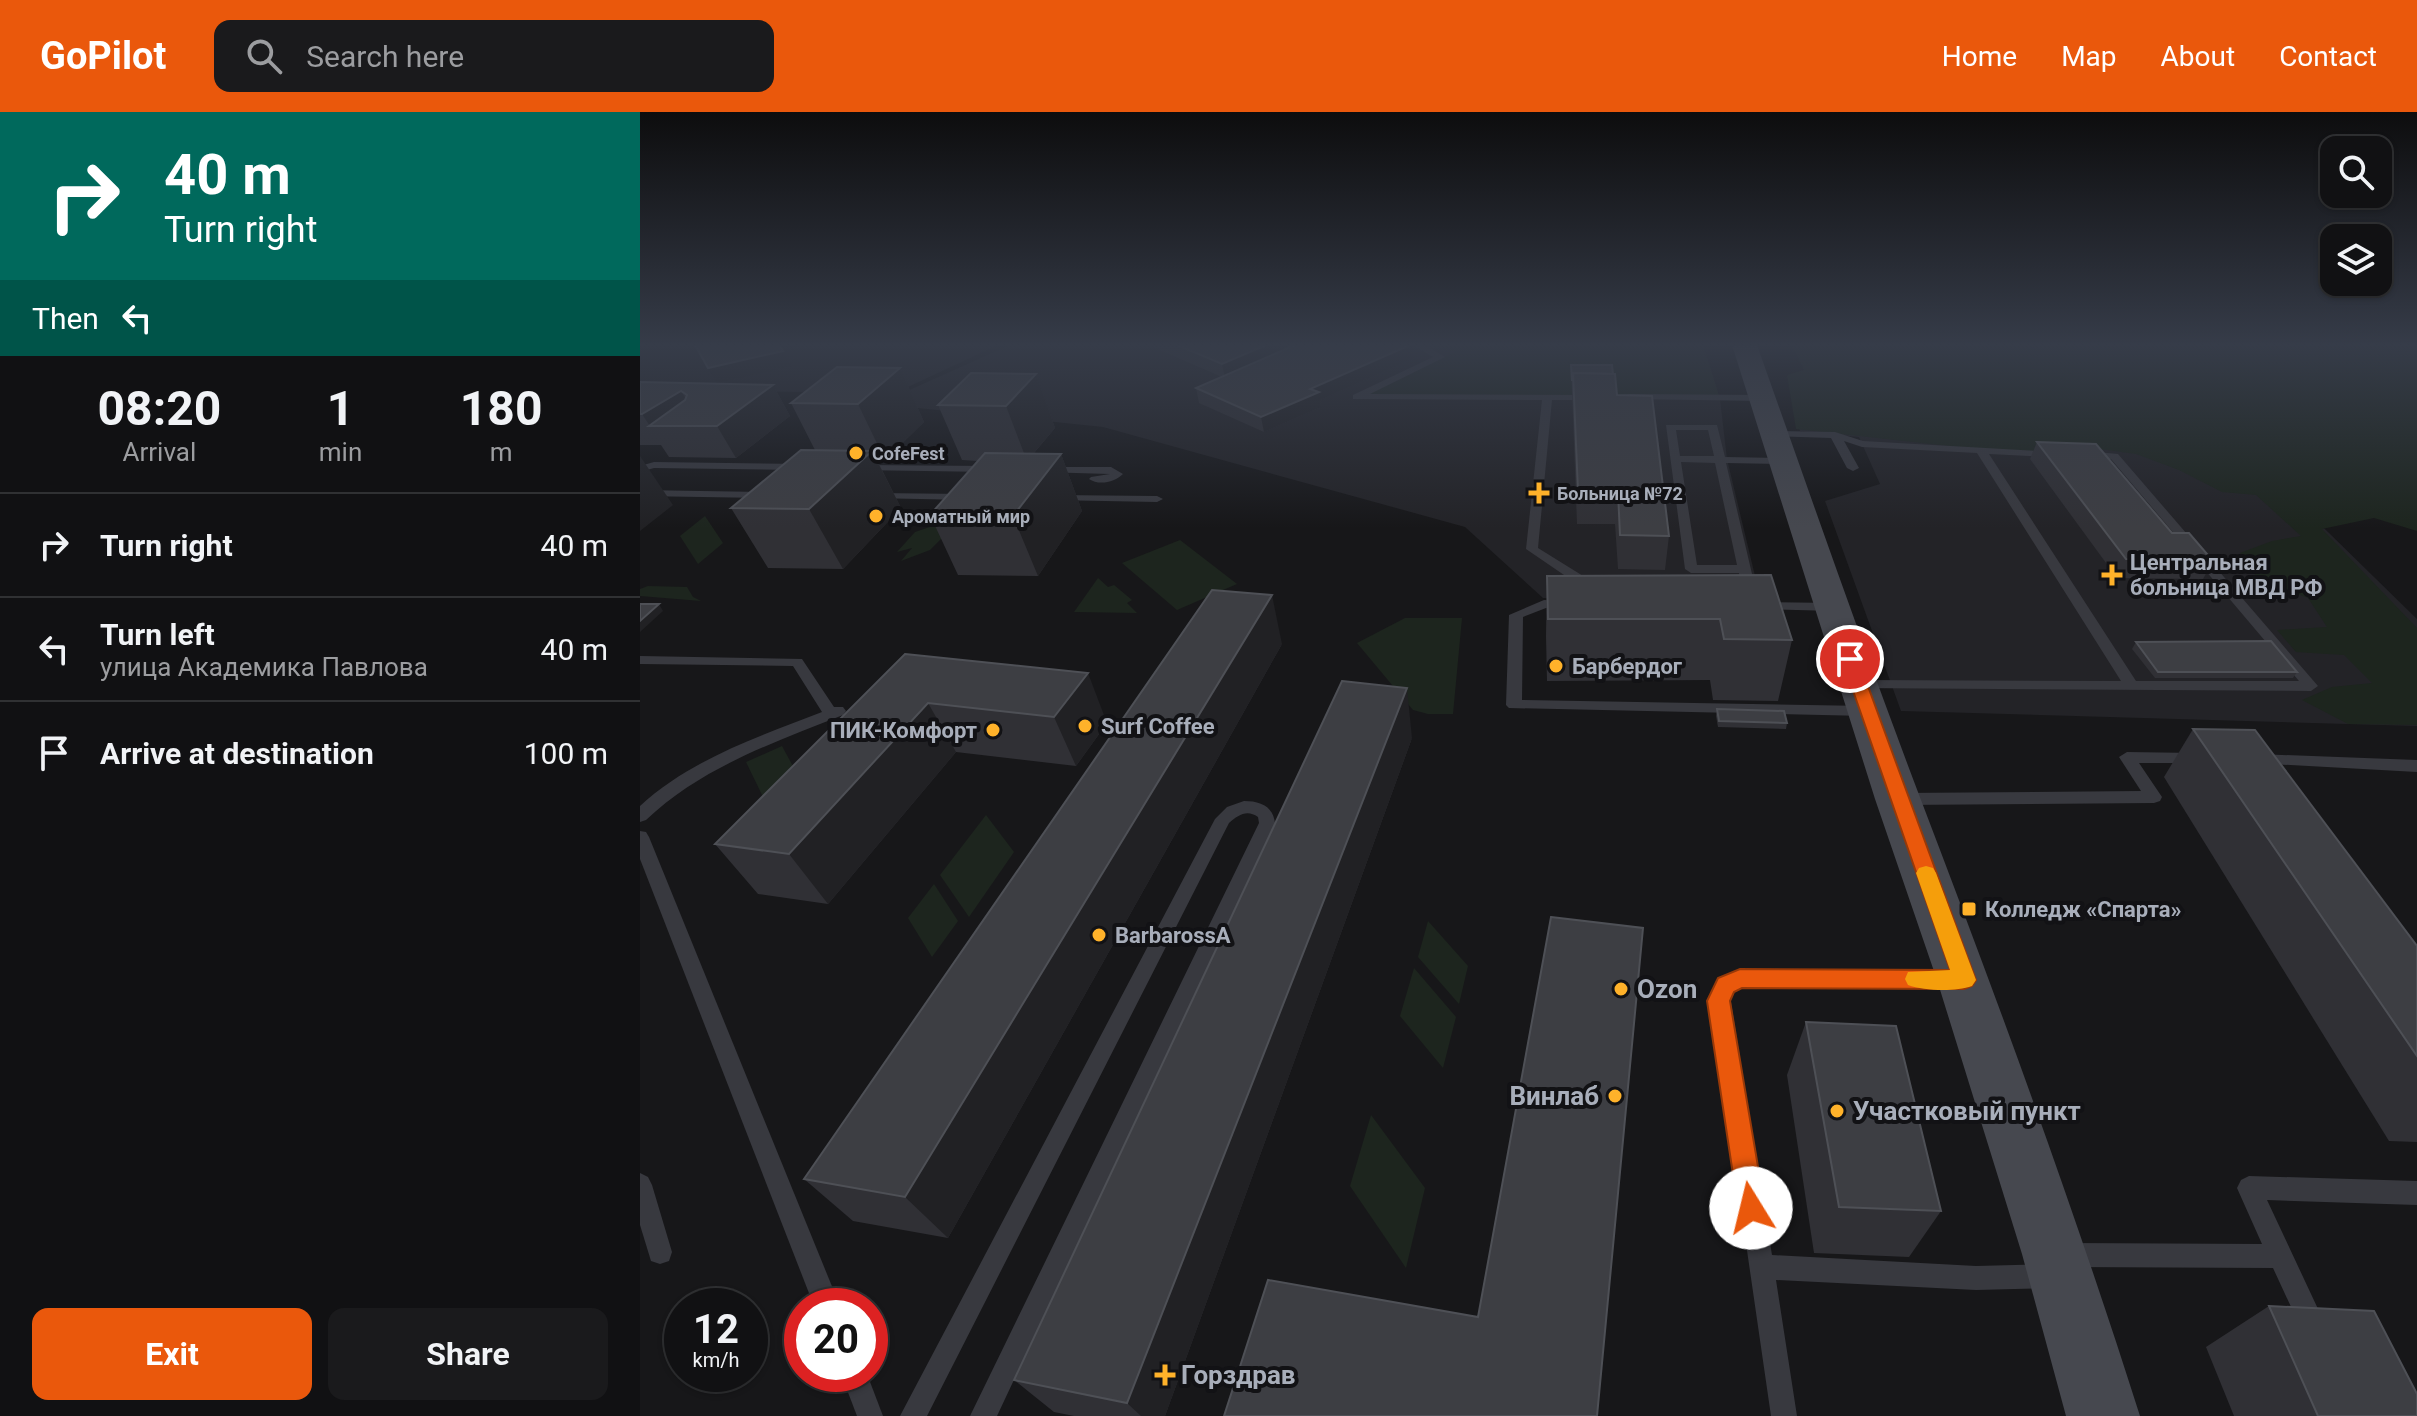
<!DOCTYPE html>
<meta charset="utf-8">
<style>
:root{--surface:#111113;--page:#1a1a1c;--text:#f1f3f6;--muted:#9c9da0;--line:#303133;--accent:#ea580c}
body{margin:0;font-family:Roboto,sans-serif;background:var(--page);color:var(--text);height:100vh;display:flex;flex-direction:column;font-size:30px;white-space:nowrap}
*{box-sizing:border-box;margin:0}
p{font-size:26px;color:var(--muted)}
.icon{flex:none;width:44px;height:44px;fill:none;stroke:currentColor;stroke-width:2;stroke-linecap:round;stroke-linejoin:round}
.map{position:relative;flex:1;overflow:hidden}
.sheet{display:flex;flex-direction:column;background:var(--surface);width:640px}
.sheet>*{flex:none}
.banner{background:#00695c;color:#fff;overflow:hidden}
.buttons{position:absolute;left:1680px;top:24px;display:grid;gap:16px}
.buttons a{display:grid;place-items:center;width:72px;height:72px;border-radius:16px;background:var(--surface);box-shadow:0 2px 6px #0004,0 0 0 2px var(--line);font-size:40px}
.speed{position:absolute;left:24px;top:1176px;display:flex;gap:16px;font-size:40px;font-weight:700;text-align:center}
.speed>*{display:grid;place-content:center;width:104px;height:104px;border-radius:50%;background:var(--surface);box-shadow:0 2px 6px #0004,0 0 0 2px var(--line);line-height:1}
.speed small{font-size:20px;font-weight:400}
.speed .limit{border:12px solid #d22;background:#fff;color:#111}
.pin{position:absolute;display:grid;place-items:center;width:68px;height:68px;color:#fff;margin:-34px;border:4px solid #fff;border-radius:50%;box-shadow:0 2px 8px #0007}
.me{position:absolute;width:88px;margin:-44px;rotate:351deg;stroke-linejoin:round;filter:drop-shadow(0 0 6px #0008)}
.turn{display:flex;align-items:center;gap:28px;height:168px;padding:0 32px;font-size:36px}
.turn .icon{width:104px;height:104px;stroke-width:2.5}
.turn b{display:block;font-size:56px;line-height:68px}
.then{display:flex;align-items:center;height:76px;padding:0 32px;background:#0003;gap:16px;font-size:30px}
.eta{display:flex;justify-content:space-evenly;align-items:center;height:136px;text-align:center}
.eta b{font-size:48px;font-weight:700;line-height:56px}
.primary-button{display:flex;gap:16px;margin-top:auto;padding:16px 32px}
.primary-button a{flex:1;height:92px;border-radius:16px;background:var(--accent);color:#fff;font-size:32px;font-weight:700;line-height:92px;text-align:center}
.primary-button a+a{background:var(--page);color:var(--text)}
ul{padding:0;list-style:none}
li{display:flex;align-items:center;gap:24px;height:104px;padding:0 32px;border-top:2px solid var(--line)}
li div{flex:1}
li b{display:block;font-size:30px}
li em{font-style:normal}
header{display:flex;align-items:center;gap:48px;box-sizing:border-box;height:112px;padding:0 40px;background:var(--accent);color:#fff}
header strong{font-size:38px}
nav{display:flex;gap:44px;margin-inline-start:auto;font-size:28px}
.search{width:560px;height:72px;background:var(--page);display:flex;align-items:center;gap:20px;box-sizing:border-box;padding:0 28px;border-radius:16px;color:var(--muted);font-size:30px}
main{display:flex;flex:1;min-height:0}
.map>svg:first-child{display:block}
</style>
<header>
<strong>GoPilot</strong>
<div class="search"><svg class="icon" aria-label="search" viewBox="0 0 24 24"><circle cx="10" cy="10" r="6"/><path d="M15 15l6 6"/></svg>Search here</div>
<nav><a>Home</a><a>Map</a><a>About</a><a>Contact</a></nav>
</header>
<main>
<section class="sheet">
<div class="banner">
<div class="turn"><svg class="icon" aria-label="right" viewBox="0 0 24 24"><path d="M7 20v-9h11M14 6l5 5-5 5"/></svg><div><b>40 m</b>Turn right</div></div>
<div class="then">Then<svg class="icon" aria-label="left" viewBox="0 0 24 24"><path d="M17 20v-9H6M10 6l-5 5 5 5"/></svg></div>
</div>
<div class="eta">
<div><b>08:20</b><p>Arrival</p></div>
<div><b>1</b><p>min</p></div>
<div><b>180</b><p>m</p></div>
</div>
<ul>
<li><svg class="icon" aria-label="right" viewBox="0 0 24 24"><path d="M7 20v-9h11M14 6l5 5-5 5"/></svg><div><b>Turn right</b></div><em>40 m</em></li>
<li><svg class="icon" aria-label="left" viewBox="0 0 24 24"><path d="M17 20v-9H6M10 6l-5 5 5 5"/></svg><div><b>Turn left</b><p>улица Академика Павлова</p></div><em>40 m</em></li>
<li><svg class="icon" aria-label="arrive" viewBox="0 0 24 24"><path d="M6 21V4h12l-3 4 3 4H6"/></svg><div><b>Arrive at destination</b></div><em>100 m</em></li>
</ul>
<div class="primary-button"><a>Exit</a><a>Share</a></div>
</section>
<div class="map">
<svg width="1777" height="1304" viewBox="0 0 1777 1304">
<rect width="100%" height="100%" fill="#171719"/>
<g fill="#232327">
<polygon points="0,233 358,233 255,281 0,278"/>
<polygon points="370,233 1063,233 1080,287 1087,347 1121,489 903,486 825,415 463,315 238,292"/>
<polygon points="1154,281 1556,291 1777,507 1777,614 1261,599 1185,389 1240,372 1219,325 1160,319"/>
</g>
<g fill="#1d251e">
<polygon points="796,233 1063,233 1080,287 720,284 816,240"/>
<polygon points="1152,233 1777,233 1777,419 1734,406 1682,417 1777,516 1777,613 1708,612 1662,588 1692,575 1732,571 1704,543 1656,540 1637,518 1687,515 1668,486 1618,467 1600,441 1632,429 1661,424 1616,383 1582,380 1539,358 1496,342 1460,337 1372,341 1156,317 1147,263 1164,258"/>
<polygon points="325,403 290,438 261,449 272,436 257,440 275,420"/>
<polygon points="65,404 83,431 58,452 40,424"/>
<polygon points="540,428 597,472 537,498 482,451"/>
<polygon points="458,466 468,475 474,473 492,488 487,491 497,501 434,500"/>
<polygon points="8,474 47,475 53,485 61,489 0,484 0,477"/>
<polygon points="765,506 822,506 813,602 788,602 773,598 717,531"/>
<polygon points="142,634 161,669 123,685 106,650"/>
<polygon points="346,703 374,740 329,805 300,763"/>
<polygon points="294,772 318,809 292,845 268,806"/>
<polygon points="788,809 828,854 819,892 778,845"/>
<polygon points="774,856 816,905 803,956 760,904"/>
<polygon points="731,1003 785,1076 766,1156 710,1074"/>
</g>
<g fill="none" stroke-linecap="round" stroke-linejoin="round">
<g fill="#38393f" fill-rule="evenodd">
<polygon points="773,233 785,233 805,245 730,282 954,283 954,287 951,288 912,288 898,436 956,472 956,478 946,478 886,437 902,288 713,287 713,283 793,245"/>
<polygon points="990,282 1124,283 1129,286 1124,289 987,287 987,283"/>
<path d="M1026 313H1077L1085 345 1145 346 1150 349 1145 352 1086 351 1116 479 1114 482H1100L1099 461H1051L1045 457ZM1036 318H1068L1074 344H1040ZM1041 350 1075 351 1097 453H1057Z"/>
<polygon points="1136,319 1195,320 1223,329 1415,340 1415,344 1411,345 1349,342 1496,569 1659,569 1471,347 1446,345 1441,342 1446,339 1478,342 1678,574 1671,579 1214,576 1212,573 1214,570 1219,568 1481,569 1337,341 1222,335 1204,329 1219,356 1213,359 1207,356 1191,326 1132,324 1131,322"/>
<polygon points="14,350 162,352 168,355 162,358 14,356 0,360 0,354"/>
<polygon points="221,353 350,354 356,357 350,360 217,358 215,356"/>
<path d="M405 355H471L483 362C475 370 459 374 449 367L451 365 470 362 401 360V356Z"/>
<polygon points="0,378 128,380 134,383 128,386 0,384"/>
<polygon points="235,381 328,382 334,385 328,388 231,386 231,382"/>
<polygon points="415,383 517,384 523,387 517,390 411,388 409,386"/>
<polygon points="904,488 927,489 934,493 927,497 906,496 883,505 882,588 1226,594 1234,599 1226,604 869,596 866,593 869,503"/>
<polygon points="1123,490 1194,491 1201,495 1194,499 1118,497 1118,491"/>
<path d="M0 544 162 547 194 595H203L206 599 203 603C133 631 62 655 6 708L0 710V694C51 647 118 625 182 600L153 554 0 552Z"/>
<polygon points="1487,640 1555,641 1563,646 1555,651 1499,651 1522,685 1520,689 1514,691 1260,693 1254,691 1252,687 1254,683 1260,681 1501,679 1479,645"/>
<polygon points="1618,642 1777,648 1777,660 1612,651 1610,647"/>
<path d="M604 689C620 689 633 694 635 711L357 1304H330L619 711 618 705C607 697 598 703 589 711L287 1304H260L575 707 587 695Z"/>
<polygon points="0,719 6,720 9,725 200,1194 174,1194 0,747"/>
<polygon points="1100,859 1319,859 1326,861 1329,867 1326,873 1319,875 1101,875 1093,879 1090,884 1132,1143 1336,1154 1408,1152 1417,1155 1420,1164 1417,1173 1408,1176 1336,1178 1136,1168 1157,1304 1131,1304 1070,883 1079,867"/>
<polygon points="0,1061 8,1065 12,1073 32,1140 29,1149 20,1152 11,1149 0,1113"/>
<polygon points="1609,1064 1777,1069 1777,1093 1627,1088 1686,1214 1682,1223 1673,1227 1664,1223 1633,1156 1428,1155 1419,1152 1416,1143 1419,1134 1428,1131 1622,1132 1597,1076 1601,1068"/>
<polygon points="201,1262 227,1262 243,1304 217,1304"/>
</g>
<path fill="#46484f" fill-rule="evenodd" d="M1092 233H1117C1171 385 1224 538 1281 688 1359 892 1434 1096 1500 1304H1426L1382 1142 1297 868 1235 687Z"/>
</g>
<g fill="#303035">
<polygon points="508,233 774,233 775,246 680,288 681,295 624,320 559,291 556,276 582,265"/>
<polygon points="931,253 973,262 977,283 1029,424 1025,458 978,457 975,412 937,412"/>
<polygon points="260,256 284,310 245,348 237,348 261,396 203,457 128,456 91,396 175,338 151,291"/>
<polygon points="396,262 415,316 394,341 421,342 442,399 398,464 318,463 290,403 338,349 322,348 298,293"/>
<polygon points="0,270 133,273 150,304 96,346 29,345 21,333 0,333"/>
<polygon points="1397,330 1573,449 1563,467 1477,466 1390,347"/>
<polygon points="1131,463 1152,528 1138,589 1073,588 1070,568 907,569 906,524 907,464"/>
<polygon points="1496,530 1657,560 1653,566 1515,566 1492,537"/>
<polygon points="642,532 308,1126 213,1109 164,1067"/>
<polygon points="265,542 467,611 436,654 316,640 188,792 118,782 75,732"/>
<polygon points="1077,597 1147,611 1146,617 1078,615 1076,604"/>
<polygon points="1553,617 1777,834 1777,1030 1749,1029 1524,665"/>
<polygon points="772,626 525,1304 434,1304 414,1300 374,1268"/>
<polygon points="1166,910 1301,1099 1269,1145 1174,1141 1147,963"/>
<polygon points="1629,1194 1777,1304 1594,1304 1566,1235"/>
</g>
<g fill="#212124">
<polygon points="138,233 163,233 140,239"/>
<polygon points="626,233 661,233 585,266 582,252"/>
<polygon points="770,233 774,233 775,246 680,288 681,295 624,320 621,305 670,277"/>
<polygon points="143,239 151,254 77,271 68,256"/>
<polygon points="260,256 284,310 245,348 218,292"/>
<polygon points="396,262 415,316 387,349 366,294"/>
<polygon points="133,273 150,304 96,346 77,314"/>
<polygon points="41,279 60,309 10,314 2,302"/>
<polygon points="232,339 261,396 203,457 169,397"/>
<polygon points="421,342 442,399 398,464 373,404"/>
<polygon points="0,344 33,393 0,419"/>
<polygon points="632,483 642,532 308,1126 265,1085"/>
<polygon points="19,492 23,499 0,520 0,509"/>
<polygon points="448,561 467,611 436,654 414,605"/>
<polygon points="767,576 772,626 525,1304 501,1304 487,1291"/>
<polygon points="288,591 316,640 188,792 149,742"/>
</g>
<g fill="#3d3e43" stroke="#4e5056" stroke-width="2">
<polygon points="55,233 139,233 143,239 68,256"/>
<polygon points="537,233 626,233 582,252"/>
<polygon points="655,233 770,233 670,277 679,280 621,305 556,276"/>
<polygon points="931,253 972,253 973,262 933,261 932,269"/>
<polygon points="197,255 260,256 218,292 151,291"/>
<polygon points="331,261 396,262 366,294 298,293"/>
<polygon points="933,261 975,262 977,283 1012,284 1029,424 980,423 978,380 938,379"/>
<polygon points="0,270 133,273 77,314 9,314 45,288 47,283 41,279 2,302 0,302"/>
<polygon points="1397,330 1456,332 1532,421 1549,421 1573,449 1486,447"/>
<polygon points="161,338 232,339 169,397 91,396"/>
<polygon points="345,341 421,342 373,404 290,403"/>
<polygon points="1131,463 1152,528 1084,527 1080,507 908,507 907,464"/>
<polygon points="572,478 632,483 265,1085 164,1067"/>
<polygon points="0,492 19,492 0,509"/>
<polygon points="1631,529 1657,560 1518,560 1496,530"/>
<polygon points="265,542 448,561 414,605 288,591 149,742 75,732"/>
<polygon points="702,569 767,576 487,1291 374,1268"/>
<polygon points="1077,597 1144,599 1147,611 1079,609"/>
<polygon points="1553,617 1615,618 1777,834 1777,944"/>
<polygon points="911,805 1003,816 957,1304 584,1304 628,1168 838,1205"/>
<polygon points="1166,910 1256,914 1301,1099 1199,1095"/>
<polygon points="1629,1194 1734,1199 1777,1282 1777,1304 1678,1304"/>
</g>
<linearGradient id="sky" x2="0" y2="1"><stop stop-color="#0d0d0e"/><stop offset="0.56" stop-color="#363c49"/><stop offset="1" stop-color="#363c49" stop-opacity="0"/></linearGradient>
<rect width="1777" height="416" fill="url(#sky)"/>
<polygon fill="#ea580c" stroke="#983908" stroke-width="2" points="1210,542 1218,547 1336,868 1332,874 1324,877 1102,876 1094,880 1090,889 1125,1096 1121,1105 1111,1109 1102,1105 1098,1096 1067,889 1078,866 1100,857 1310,858 1202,547"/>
<path fill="#f59e0b" d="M1286 754 1293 756 1296 761 1336 868 1332 874C1315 880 1285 879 1268 873L1265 867 1268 860 1310 858 1276 761 1279 756Z"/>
<g fill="#ffb22a" stroke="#121215" stroke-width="3">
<circle cx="216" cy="341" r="8"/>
<path d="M895 369h8v8h8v8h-8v8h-8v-8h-8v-8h8z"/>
<circle cx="236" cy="404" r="8"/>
<path d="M1468 451h8v8h8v8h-8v8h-8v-8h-8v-8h8z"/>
<circle cx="916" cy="554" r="8"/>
<circle cx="445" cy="614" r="8"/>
<circle cx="353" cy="618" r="8"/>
<rect x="1321" y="789" width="16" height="16" rx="4"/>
<circle cx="459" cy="823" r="8"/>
<circle cx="981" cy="877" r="8"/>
<circle cx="975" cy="984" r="8"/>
<circle cx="1197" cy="999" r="8"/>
<path d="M521 1251h8v8h8v8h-8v8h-8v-8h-8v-8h8z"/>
</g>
<g text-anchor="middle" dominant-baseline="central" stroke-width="8" stroke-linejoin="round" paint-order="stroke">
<g font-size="18" font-weight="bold" fill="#a8aeba" stroke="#121215" text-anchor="start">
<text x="232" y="341">CofeFest</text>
<text x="917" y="381">Больница №72</text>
<text x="252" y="404">Ароматный мир</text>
</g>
<g font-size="22" font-weight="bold" fill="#a8aeba" stroke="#121215" text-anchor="start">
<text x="1490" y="450">Центральная<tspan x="1490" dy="25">больница МВД РФ</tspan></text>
<text x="932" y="554">Барбердог</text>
<text x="461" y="614">Surf Coffee</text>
<text x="337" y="618" text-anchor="end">ПИК-Комфорт</text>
<text x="1345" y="797">Колледж «Спарта»</text>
<text x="475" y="823">BarbarossA</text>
</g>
<g font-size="26" font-weight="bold" fill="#a8aeba" stroke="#121215" text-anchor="start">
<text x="997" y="877">Ozon</text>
<text x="959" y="984" text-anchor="end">Винлаб</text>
<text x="1213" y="999">Участковый пункт</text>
<text x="541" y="1263">Горздрав</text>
</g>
</g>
</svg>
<div class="buttons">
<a><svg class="icon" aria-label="search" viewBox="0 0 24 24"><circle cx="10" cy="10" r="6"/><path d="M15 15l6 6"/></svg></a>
<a><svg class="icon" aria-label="layers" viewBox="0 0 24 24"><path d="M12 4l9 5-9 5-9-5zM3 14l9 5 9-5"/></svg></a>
</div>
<div class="speed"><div>12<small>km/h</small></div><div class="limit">20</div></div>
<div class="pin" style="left:1210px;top:547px;background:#d93025"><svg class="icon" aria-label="arrive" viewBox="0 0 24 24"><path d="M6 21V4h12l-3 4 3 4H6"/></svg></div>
<svg class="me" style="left:1111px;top:1096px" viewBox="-20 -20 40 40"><circle r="19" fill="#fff"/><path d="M0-13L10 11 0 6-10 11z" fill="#ea580c"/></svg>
</div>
</main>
